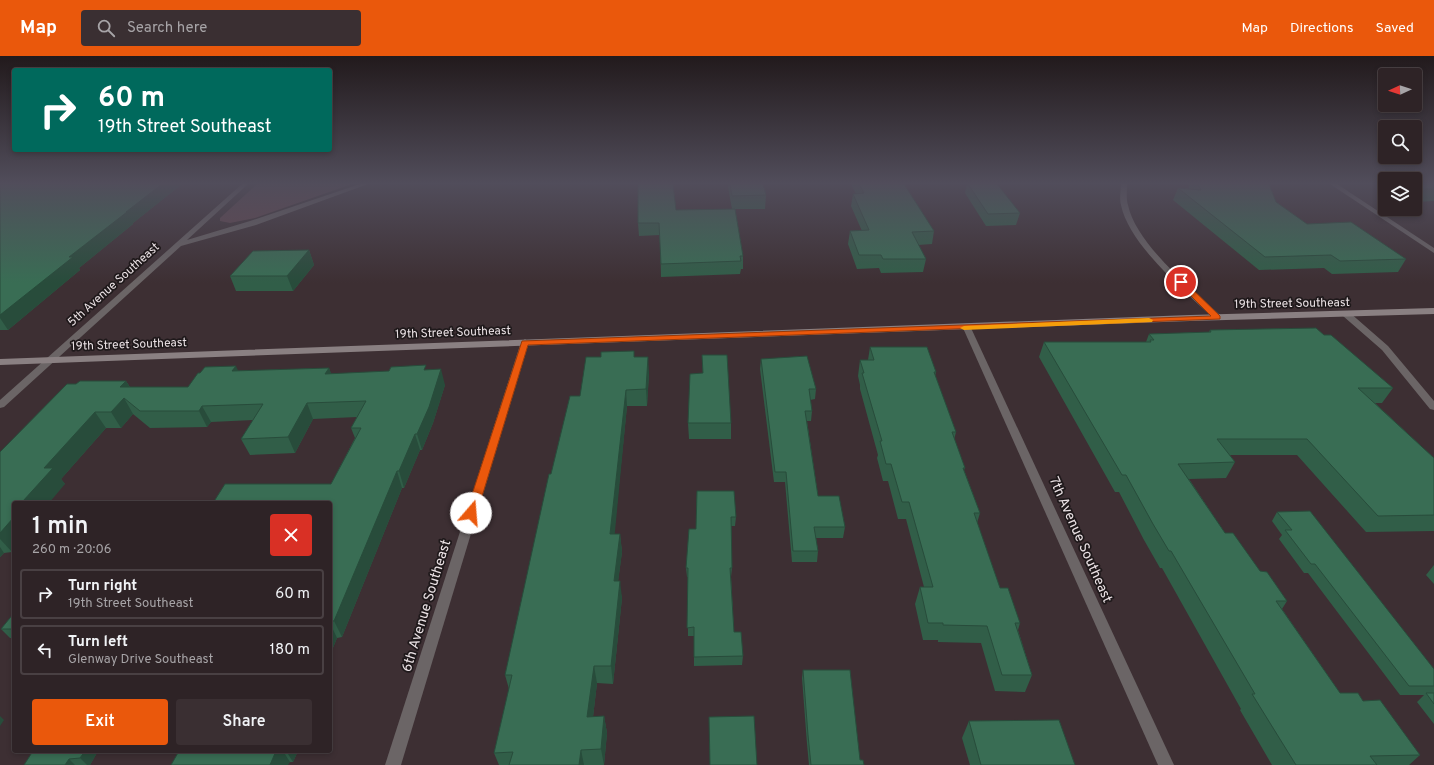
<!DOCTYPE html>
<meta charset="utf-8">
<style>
:root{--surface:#2e2326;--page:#3a2f32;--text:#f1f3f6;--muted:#a7a4a7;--line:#494043;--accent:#ea580c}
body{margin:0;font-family:Overpass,sans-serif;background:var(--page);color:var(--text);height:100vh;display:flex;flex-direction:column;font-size:15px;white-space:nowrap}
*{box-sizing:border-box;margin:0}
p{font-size:13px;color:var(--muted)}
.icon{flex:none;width:22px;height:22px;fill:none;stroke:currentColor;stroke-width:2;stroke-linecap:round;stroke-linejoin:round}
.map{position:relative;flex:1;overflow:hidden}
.drawer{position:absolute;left:12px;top:445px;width:320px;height:252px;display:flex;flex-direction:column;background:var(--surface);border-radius:4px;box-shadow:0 2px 6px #0003,0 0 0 1px var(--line)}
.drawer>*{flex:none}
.hud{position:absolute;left:12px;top:12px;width:320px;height:84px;border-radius:4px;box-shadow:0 2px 6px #0003,0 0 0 1px var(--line);background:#00695c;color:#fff;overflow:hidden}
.needle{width:26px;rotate:267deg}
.controls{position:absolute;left:1378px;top:12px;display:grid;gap:8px}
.controls a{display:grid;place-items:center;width:44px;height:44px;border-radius:4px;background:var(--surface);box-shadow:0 2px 6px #0003,0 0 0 1px var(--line);font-size:20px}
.pin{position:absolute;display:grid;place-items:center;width:34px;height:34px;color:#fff;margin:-17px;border:2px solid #fff;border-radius:50%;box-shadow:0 1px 4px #0007}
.me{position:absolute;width:44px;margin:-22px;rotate:18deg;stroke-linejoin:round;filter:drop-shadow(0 0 3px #0008)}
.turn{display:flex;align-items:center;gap:14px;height:84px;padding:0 20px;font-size:18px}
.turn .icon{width:52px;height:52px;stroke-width:2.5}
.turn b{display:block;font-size:28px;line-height:34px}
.round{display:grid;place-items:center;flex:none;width:42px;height:42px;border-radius:4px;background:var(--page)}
.headline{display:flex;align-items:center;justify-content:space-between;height:68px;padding:0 20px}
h1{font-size:24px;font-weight:600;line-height:30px}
.button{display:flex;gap:8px;margin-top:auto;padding:8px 20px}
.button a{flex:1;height:46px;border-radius:4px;background:var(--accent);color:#fff;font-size:16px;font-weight:600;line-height:46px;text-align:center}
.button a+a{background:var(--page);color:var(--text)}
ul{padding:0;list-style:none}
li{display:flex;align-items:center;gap:12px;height:50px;margin:0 8px 6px;padding:0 12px;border:2px solid var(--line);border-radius:4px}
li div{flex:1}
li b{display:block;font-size:15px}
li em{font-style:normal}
header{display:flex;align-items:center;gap:24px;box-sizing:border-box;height:56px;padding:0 20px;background:var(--accent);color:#fff}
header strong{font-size:19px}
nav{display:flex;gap:22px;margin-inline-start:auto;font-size:14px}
.search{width:280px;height:36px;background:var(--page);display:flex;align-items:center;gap:10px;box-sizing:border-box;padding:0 14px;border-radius:4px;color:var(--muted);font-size:15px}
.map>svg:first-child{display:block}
</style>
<header>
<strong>Map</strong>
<div class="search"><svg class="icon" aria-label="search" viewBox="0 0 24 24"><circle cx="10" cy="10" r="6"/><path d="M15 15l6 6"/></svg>Search here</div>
<nav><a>Map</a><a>Directions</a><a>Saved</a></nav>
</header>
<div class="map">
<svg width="1434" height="709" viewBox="0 0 1434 709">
<rect width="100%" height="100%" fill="#3d2f33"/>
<polygon fill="#64454e" points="257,128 352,128 255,162 230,167 220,165 220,162"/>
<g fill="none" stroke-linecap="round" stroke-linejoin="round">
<g fill="#6b6566" fill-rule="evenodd">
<polygon points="242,128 248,128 187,184 250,165 360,128 368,128 256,169 181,190 4,351 0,352 0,344"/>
<path d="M1121 128H1127C1127 135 1126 143 1128 149 1136 188 1193 234 1221 260L1222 262 1221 264H1215C1186 236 1129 189 1121 149 1119 143 1121 135 1121 128Z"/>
<polygon points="1330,128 1337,128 1434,192 1434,197"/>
<polygon points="1346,255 1349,256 1388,290 1434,345 1434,354 1430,353 1382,294 1343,260 1342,258"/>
<polygon points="967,269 971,272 1174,709 1158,709 963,272"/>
<polygon points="525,283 529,286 401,709 385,709 521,286"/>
</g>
<polygon fill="#8a8082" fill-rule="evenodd" points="1434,252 1434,258 1190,265 0,309 0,303 1190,259"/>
</g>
<g fill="#315e48">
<polygon points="0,128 182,128 133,167 133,168 79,212 80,214 8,274 0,274"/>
<polygon points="728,128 763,128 766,139 765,153 735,153 743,200 743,213 741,213 740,218 661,221 660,179 639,180 638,167 676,154 732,153 728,131"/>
<polygon points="851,128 904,128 934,175 932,188 918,189 926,203 923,216 881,217 879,212 857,213 848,188 850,175 862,175 851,150 853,138 856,138"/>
<polygon points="967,128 997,128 1020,157 1016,169 986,170 965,137"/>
<polygon points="1188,128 1269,128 1276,146 1307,168 1406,203 1398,216 1332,218 1324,212 1259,214 1173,144 1178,132 1189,133"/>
<polygon points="1415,128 1434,128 1434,145 1417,146 1415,144"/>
<polygon points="309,194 314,209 293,235 236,235 230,220"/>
<polygon points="1210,274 1324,279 1393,332 1382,347 1375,347 1434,402 1434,475 1366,476 1297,399 1230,399 1235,406 1226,422 1189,423 1225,477 1287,545 1282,553 1340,637 1363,645 1420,699 1409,709 1272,709 1240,654 1241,653 1162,512 1160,512 1144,484 1119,436 1115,436 1039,301 1044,286 1146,286 1149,278 1209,276"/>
<polygon points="870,291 936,316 935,320 956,376 954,384 965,412 964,414 980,457 977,467 1000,532 1020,567 1018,574 1032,619 1025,636 995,635 981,587 938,586 938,584 923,584 915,548 920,531 924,531 906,463 898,463 888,425 883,425 877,402 878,399 860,333 860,329 858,320 860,304 868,304"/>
<polygon points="634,295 634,301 649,317 647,350 627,350 614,478 620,478 622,496 618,525 622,542 613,628 597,627 593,661 604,660 607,677 604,709 499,709 494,697 509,633 505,619 551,418 580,340 601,301"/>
<polygon points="702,299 731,367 731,383 689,383 688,367 703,317"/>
<polygon points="761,303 816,333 815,343 810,344 812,355 811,365 807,365 818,440 845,471 843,482 816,482 818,495 817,506 792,506 785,426 774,426 760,313"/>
<polygon points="329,312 331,318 427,314 445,329 433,367 422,394 420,394 404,432 402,432 342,581 337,582 330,599 330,447 331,428 355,382 351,372 357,361 313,363 295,397 250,399 241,383 253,364 211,366 207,371 150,372 133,358 121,372 106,372 61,423 65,428 14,447 14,494 12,496 4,497 0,501 0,396 76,328 126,325 130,331 188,331 238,315"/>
<polygon points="697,435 736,461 735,470 731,470 732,512 731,521 734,576 743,600 742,609 694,610 694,580 688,580 688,521 687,521 686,512 696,473"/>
<polygon points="1277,456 1434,613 1434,668 1417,646 1424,639 1400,639 1308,517 1304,517 1279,483 1282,479 1272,465"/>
<polygon points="1434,509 1434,528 1426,519"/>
<polygon points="14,557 14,582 10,582 1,573"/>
<polygon points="803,614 864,709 809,709 807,688 802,622"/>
<polygon points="969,665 1075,709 970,709 962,682"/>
<polygon points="33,695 98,695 90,709 24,709"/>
<polygon points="179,695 298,695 293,706 290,706"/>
</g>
<g fill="#284c3b">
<polygon points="162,128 182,128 133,167 133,168 79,212 80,214 8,274 0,262 0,259 69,201 126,156"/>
<polygon points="309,194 314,209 293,235 287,220"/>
<polygon points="648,301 649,317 647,350 646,333"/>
<polygon points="236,310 243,325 232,315"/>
<polygon points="329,312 335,328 325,318"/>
<polygon points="441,313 445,329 433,367 422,394 417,378"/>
<polygon points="126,325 136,341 120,331"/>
<polygon points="626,334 627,350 613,496 610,478"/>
<polygon points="124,342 133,358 121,372 111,356"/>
<polygon points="307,347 313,363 295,397 288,381"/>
<polygon points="202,350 211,366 207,371 199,355"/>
<polygon points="95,356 106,372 61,423 65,428 49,447 25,447 23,445 44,412"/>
<polygon points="415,378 420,394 404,432 399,415"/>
<polygon points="397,415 402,432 342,581 334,565"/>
<polygon points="14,461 14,494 12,496 0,483 0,477"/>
<polygon points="620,478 622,496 616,542 614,525"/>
<polygon points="0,491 4,497 0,501"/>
<polygon points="620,525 622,542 613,628 611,610"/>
<polygon points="330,567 337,582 330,599"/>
<polygon points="594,610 597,627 591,678 587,661"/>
<polygon points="0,660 4,664 0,670"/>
<polygon points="604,660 607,677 604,709 601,693"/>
<polygon points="581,694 584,709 579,709"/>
<polygon points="85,695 98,695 90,709 87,709 80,702"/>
<polygon points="276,695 283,695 290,706 288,709 270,709"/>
<polygon points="286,695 298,695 293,706"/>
<polygon points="69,703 75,709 65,709"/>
</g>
<g fill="#396d54" stroke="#284c3b">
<polygon points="0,128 162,128 126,156 127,156 69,201 73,201 0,259"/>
<polygon points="638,128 673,128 676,154 735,153 743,200 740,200 741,205 661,208 659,167 638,167"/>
<polygon points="730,128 763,128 766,139 732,140"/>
<polygon points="859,128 904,128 934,175 912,176 926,203 883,203 881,199 859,199 850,175 869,174 853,138 864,137"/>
<polygon points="968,128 997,128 1020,157 988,158"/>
<polygon points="1198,128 1269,128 1276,146 1307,168 1351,166 1406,203 1340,205 1331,199 1265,201 1178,132 1201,134"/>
<polygon points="1415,128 1434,128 1434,133 1424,133"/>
<polygon points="309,194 287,220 230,220 253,195"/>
<polygon points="1316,272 1324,279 1331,279 1393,332 1358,332 1434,402 1434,459 1378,460 1307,383 1217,383 1235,406 1178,408 1225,477 1233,477 1260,515 1267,516 1287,545 1276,545 1340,637 1358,637 1363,645 1380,644 1420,699 1370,700 1377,709 1296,709 1252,638 1255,638 1171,495 1169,495 1153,468 1126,419 1122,419 1044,286 1151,286 1150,284 1154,284 1149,278 1211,276 1210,274"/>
<polygon points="870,291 927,291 936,316 934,316 956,376 952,376 965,412 963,412 980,457 974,457 1000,532 1008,532 1020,567 1015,567 1032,619 1002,619 987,570 943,569 943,567 928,567 920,531 933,531 909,446 902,446 891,408 886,408 880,385 882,385 862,317 864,317 860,304 874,304"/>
<polygon points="634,295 634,301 648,301 646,333 626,334 610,478 620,478 614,525 620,525 611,610 594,610 587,661 604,660 601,693 581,694 579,709 509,709 513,696 494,697 512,619 505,619 549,418 551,418 570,340 580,340 586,301 601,301 601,296"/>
<polygon points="702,299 727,299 731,367 688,367 690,318 703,317"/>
<polygon points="807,300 816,333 809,333 812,355 805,355 818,440 839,440 845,471 814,471 818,495 793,495 786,416 775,416 761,303"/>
<polygon points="426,309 424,314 441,313 429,351 417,378 415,378 399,415 397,415 334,565 330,565 330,447 213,447 225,428 331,428 361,372 351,372 366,345 307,347 288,381 241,383 263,348 202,350 199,355 140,355 124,342 111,356 95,356 44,412 53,412 23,445 29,445 27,447 14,447 14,461 0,477 0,396 67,328 76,328 80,325 126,325 120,331 188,331 198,317 200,317 205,311 236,310 232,315 329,312 325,318 389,315 391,311"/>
<polygon points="697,435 734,435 736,461 731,461 732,512 730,512 734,576 741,576 743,600 694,601 694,571 687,572 688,512 686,512 689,473 696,473"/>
<polygon points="1310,455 1434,613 1434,630 1409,630 1315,508 1311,508 1285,474 1292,474 1277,456"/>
<polygon points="14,557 14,573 1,573"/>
<polygon points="803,614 850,614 860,704 863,704 864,709 811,709 808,679"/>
<polygon points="1426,637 1434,637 1434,648"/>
<polygon points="754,660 757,709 710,709 709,661"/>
<polygon points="1059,664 1075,709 981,709 969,665"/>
<polygon points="33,695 85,695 80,702 69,703 65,709 24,709"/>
<polygon points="179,695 276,695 270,709 171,709"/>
</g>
<linearGradient id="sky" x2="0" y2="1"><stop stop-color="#221a1c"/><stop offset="0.56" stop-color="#514d5b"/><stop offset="1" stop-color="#514d5b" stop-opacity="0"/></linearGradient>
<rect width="1434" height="227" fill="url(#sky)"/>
<polygon fill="#ea580c" stroke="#983908" points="1178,224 1183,224 1220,260 1220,263 528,289 477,457 475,460 468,460 466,457 522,285 1211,260 1178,227"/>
<polygon fill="#f59e0b" points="1149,262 1153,264 1152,266 964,274 960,272 964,270"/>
<g text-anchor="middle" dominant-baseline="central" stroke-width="3.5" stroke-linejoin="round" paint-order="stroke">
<g font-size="12" fill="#ebe2e5" stroke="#1f191b">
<text transform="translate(114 229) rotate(-42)">5th Avenue Southeast</text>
<text transform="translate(1292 248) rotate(-1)">19th Street Southeast</text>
<text transform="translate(453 277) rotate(-2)">19th Street Southeast</text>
<text transform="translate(129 289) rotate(-2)">19th Street Southeast</text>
</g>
<g font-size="14" fill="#ebe2e5" stroke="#1f191b">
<text transform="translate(1080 484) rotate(66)">7th Avenue Southeast</text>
<text transform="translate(427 550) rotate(-73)">6th Avenue Southeast</text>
</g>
</g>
</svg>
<div class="controls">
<a><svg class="needle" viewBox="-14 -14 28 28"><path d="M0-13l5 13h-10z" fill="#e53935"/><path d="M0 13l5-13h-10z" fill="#a7a4a7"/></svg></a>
<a><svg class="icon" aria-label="search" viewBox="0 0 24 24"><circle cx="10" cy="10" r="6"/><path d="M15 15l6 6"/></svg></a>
<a><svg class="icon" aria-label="layers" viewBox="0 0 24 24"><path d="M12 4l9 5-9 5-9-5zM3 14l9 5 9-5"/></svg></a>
</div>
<div class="pin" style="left:1181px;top:226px;background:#d93025"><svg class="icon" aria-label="arrive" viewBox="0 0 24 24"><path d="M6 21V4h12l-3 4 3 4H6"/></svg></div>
<svg class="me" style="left:471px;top:457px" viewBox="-20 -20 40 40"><circle r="19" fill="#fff"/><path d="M0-13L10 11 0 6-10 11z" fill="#ea580c"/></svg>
<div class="hud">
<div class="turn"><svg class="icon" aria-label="right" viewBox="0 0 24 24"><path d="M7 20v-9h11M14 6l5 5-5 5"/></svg><div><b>60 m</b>19th Street Southeast</div></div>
</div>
<section class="drawer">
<div class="headline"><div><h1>1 min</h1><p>260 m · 20:06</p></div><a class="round" style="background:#d93025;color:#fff"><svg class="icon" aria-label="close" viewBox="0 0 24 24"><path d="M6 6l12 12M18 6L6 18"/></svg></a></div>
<ul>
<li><svg class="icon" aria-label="right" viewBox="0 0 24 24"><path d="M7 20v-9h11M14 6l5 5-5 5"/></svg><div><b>Turn right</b><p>19th Street Southeast</p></div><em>60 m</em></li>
<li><svg class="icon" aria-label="left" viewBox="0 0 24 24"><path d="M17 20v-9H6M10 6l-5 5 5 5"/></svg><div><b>Turn left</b><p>Glenway Drive Southeast</p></div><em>180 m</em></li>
</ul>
<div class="button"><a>Exit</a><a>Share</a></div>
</section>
</div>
